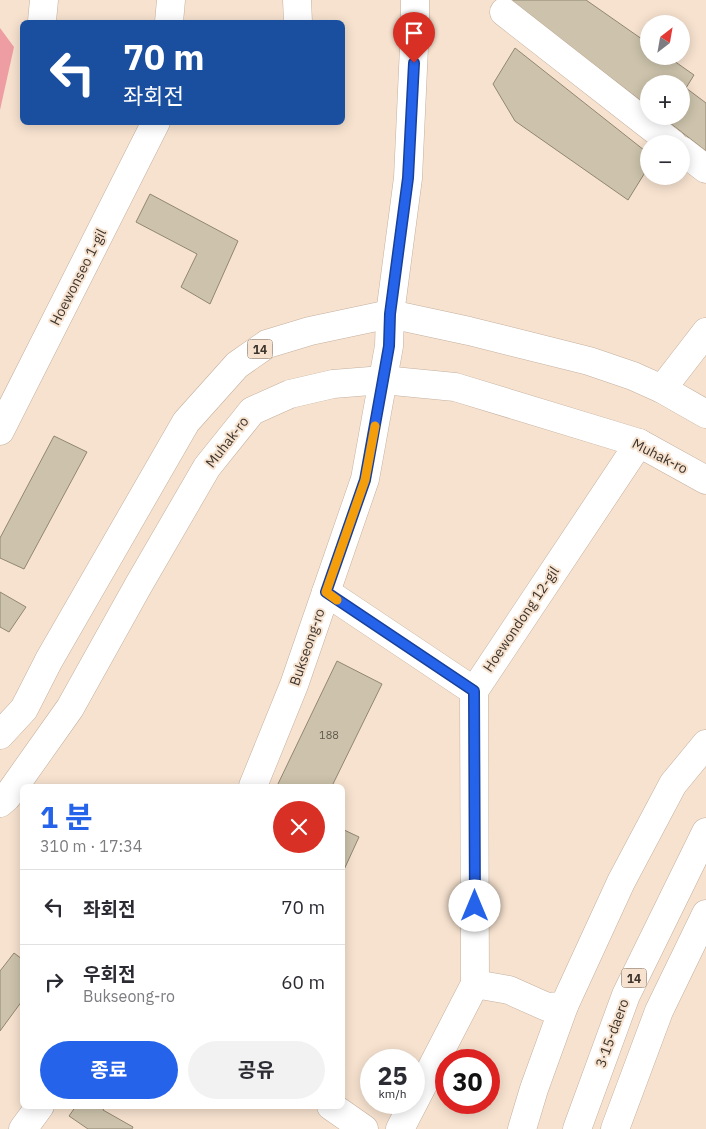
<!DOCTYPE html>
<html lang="ko">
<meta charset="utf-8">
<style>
:root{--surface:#fff;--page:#f2f2f3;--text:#2b2b33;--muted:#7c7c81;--line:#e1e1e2;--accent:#2563eb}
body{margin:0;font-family:"IBM Plex Sans","Noto Sans KR",sans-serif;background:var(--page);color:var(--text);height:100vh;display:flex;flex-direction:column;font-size:19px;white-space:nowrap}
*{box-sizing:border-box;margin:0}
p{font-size:16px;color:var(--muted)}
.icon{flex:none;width:28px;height:28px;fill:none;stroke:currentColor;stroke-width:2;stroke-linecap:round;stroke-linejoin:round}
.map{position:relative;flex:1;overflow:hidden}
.details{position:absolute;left:20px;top:784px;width:325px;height:325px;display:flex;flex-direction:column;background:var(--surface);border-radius:8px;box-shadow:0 2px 12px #0003}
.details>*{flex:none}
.top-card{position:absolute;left:20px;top:20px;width:325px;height:105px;border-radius:8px;box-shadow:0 2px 12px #0003;background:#1a4fa0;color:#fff;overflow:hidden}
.needle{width:32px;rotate:31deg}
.fabs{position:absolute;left:640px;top:15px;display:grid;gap:10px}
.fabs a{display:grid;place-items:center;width:50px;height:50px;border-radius:50%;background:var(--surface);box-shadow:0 2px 12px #0003;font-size:25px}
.speed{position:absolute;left:360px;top:1049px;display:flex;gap:10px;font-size:25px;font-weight:700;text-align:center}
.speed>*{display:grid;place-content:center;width:65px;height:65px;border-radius:50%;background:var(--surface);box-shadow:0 2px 12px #0003;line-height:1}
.speed small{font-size:12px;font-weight:400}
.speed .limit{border:8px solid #d22;background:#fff;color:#111}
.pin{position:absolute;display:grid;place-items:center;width:42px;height:42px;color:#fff;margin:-51px -21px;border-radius:50% 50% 50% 0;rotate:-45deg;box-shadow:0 0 5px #0007}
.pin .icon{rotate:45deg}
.me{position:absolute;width:55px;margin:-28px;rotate:0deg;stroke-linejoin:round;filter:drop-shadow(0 0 4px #0008)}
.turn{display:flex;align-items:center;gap:18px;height:105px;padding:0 20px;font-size:22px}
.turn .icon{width:65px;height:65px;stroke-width:2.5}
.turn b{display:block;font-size:35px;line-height:42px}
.round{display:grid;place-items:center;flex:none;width:52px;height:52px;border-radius:26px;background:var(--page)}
.head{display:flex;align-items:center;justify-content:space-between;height:85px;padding:0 20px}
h1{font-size:30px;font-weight:700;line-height:38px;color:var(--accent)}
.button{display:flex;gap:10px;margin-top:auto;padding:10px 20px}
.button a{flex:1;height:58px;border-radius:30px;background:var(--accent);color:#fff;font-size:20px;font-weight:700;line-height:58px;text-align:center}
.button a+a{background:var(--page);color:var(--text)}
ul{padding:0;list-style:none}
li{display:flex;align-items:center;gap:15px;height:75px;padding:0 20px;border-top:1px solid var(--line)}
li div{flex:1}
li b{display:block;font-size:19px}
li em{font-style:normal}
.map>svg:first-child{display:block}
</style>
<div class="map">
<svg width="706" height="1129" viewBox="0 0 706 1129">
<rect width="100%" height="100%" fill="#f7e2cf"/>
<polygon fill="#ee9da2" points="0,28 14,47 0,110"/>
<g fill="#cdc3ac" stroke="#908771">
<polygon points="509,0 586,0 649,44 649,56 667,56 694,75 686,88 706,103 706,151 661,116 681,116 681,84 649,84 649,107"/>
<polygon points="515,48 649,154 649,166 628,200 515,121 493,84"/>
<polygon points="150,194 238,241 210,304 181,287 197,254 136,222"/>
<polygon points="54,436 87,452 24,569 0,558 0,538"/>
<polygon points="0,592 26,607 9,632 0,627"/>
<polygon points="337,661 382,684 332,786 277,786"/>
<polygon points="342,829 359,837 342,874"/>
<polygon points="14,953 22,959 22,1001 0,1031 0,971"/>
<polygon points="76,1106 105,1106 103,1110 133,1127 132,1129 88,1129 69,1116"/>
</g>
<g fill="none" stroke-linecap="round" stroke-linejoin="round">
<defs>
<g id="minor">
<polyline points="297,0 298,22"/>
<polyline points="504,12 673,144"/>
<polyline points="42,21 44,0"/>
<polyline points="169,22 171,0"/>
<polyline points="681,150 706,169"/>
<polyline points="662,389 706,332"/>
<polyline points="0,431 156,122"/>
<polyline points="326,592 474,691"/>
<polyline points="475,984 509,990 547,1007 564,1006 621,882 673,784 706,744"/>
<polyline points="331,1106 364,1129"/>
<polyline points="400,1129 475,984 474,691 639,443"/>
<polyline points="522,1129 534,1089 564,1006"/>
</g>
<g id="major">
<polyline points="0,735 24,709 49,660 186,422 237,365 267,344 310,331 390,314 469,331 589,361 633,376 662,389 706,414"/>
<polyline points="253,786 294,685 365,479 389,346 390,314 408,178 415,25 415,0"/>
<polyline points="0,803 7,797 70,708 138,586 207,467 252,411 290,394 333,384 383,380 455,387 639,443 706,480"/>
<polyline points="23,1129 40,1106"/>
<polyline points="577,1129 626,995 706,832"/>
<polyline points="615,1129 659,1011 706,914"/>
</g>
</defs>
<use href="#minor" stroke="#c4b09e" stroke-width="29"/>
<use href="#major" stroke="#c4b09e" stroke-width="29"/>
<use href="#minor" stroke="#fff" stroke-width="28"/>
<use href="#major" stroke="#fff" stroke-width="28"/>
</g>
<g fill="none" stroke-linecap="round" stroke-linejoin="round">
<defs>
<polyline id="route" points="414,63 408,178 390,314 389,346 383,380 365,480 326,592 474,691 475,906"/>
</defs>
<use href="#route" stroke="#184099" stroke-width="12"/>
<use href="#route" stroke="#2563eb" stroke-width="9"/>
<polyline stroke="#f59e0b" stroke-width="9" points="337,600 326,592 365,480 375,426"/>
</g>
<g text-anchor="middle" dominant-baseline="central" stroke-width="4" stroke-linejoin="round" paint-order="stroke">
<g font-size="11" fill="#61584d">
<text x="329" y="735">188</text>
</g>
<g fill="#f7e2cf" stroke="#75695e" stroke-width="1">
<rect x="247.5" y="339.5" width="25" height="19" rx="4"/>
<rect x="621.5" y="968.5" width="25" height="19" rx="4"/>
</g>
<g font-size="12" font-weight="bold" fill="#3d352d">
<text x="260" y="349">14</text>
<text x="634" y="978">14</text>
</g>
<g font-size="14" fill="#3d352d" stroke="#f7e2cf">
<text transform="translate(78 277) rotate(-63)">Hoewonseo 1-gil</text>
<text transform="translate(227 442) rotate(-52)">Muhak-ro</text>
<text transform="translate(660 456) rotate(27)">Muhak-ro</text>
<text transform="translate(521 619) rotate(-56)">Hoewondong 12-gil</text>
<text transform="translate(307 647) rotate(-71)">Bukseong-ro</text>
<text transform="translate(612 1033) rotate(-70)">3·15-daero</text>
</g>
</g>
</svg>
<div class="fabs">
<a><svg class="needle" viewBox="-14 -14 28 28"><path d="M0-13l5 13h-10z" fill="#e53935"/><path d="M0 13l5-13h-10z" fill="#7c7c81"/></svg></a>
<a>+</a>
<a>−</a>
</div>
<div class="speed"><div>25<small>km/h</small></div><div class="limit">30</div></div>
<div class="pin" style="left:414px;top:63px;background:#d93025"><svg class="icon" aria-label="arrive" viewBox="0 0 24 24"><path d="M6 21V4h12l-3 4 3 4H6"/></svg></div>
<svg class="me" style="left:475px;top:906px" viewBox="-20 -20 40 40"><circle r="19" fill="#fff"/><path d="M0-13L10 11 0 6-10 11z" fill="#2563eb"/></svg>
<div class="top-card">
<div class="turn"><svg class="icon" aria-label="left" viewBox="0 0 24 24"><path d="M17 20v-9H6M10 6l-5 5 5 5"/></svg><div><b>70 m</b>좌회전</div></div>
</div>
<section class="details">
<div class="head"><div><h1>1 분</h1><p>310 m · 17:34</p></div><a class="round" style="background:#d93025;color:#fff"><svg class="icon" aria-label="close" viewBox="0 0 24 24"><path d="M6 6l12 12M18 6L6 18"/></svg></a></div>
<ul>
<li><svg class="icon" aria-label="left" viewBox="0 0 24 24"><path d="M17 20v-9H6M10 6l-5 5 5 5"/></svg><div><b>좌회전</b></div><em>70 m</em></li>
<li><svg class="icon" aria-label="right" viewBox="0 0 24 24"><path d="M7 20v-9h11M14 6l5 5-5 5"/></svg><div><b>우회전</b><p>Bukseong-ro</p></div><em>60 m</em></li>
</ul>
<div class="button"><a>종료</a><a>공유</a></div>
</section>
</div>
